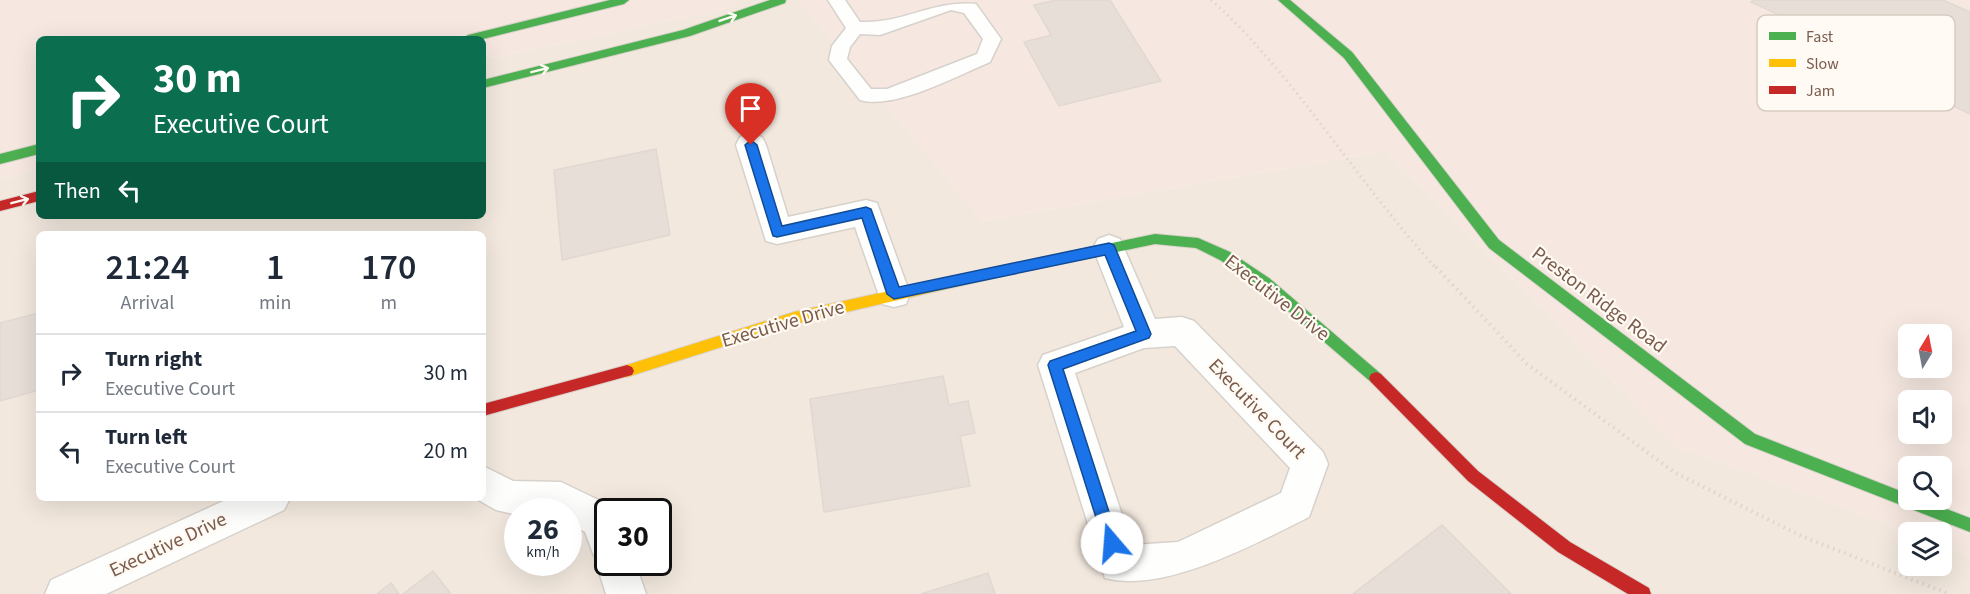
<!DOCTYPE html>
<style>
:root{--surface:#fff;--page:#f6f6f7;--text:#1f2937;--muted:#747a83;--line:#e0e1e3}
body{margin:0;font-family:"Source Sans 3",sans-serif;background:var(--page);color:var(--text);height:100vh;display:flex;flex-direction:column;font-size:22px;white-space:nowrap}
*{box-sizing:border-box;margin:0}
p{font-size:20px;color:var(--muted)}
.icon{flex:none;width:33px;height:33px;fill:none;stroke:currentColor;stroke-width:2;stroke-linecap:round;stroke-linejoin:round}
.map{position:relative;flex:1;overflow:hidden}
.drawer{position:absolute;left:36px;top:231px;width:450px;height:270px;display:flex;flex-direction:column;background:var(--surface);border-radius:9px;box-shadow:0 6px 24px #0002}
.drawer>*{flex:none}
.hud{position:absolute;left:36px;top:36px;width:450px;height:183px;border-radius:9px;box-shadow:0 6px 24px #0002;background:#0b6e4f;color:#fff;overflow:hidden}
.needle{width:39px;rotate:10deg}
.controls{position:absolute;left:1898px;top:324px;display:grid;gap:12px}
.controls a{display:grid;place-items:center;width:54px;height:54px;border-radius:9px;background:var(--surface);box-shadow:0 6px 24px #0002;font-size:30px}
.speed{position:absolute;left:504px;top:498px;display:flex;gap:12px;font-size:30px;font-weight:700;text-align:center}
.speed>*{display:grid;place-content:center;width:78px;height:78px;border-radius:50%;background:var(--surface);box-shadow:0 6px 24px #0002;line-height:1}
.speed small{font-size:15px;font-weight:400}
.speed .limit{border:3px solid #111;border-radius:9px;background:#fff;color:#111}
.pin{position:absolute;display:grid;place-items:center;width:51px;height:51px;color:#fff;margin:-62px -26px;border-radius:50% 50% 50% 0;rotate:-45deg;box-shadow:0 0 6px #0007}
.pin .icon{rotate:45deg}
.me{position:absolute;width:66px;margin:-33px;rotate:342deg;stroke-linejoin:round;filter:drop-shadow(0 0 4px #0008)}
.turn{display:flex;align-items:center;gap:21px;height:126px;padding:0 18px;font-size:27px}
.turn .icon{width:78px;height:78px;stroke-width:2.5}
.turn b{display:block;font-size:42px;line-height:51px}
.then{display:flex;align-items:center;height:57px;padding:0 18px;background:#0003;gap:12px;font-size:22px}
.eta{display:flex;justify-content:space-evenly;align-items:center;height:102px;text-align:center}
.eta b{font-size:36px;font-weight:600;line-height:42px}
ul{padding:0;list-style:none}
li{display:flex;align-items:center;gap:18px;height:78px;padding:0 18px;border-top:2px solid var(--line)}
li div{flex:1}
li b{display:block;font-size:22px}
li em{font-style:normal}
.map>svg:first-child{display:block}
</style>
<div class="map">
<svg width="1970" height="594" viewBox="0 0 1970 594">
<rect width="100%" height="100%" fill="#f9f5f0"/>
<path fill="#f2e8de" fill-rule="evenodd" d="M741 0H798L983 221 1386 151 1678 447 1910 532 1908 566H1941V544L1970 555V594H0V180L39 170V216H483V60L721 10ZM39 234H483V498H39ZM518 512H568V562H518ZM608 512H658V562H608Z"/>
<g fill="#f6e8e1" fill-rule="evenodd">
<polygon points="0,0 741,0 721,10 483,60 483,39 39,39 39,170 0,180"/>
<path d="M798 0H1970V555L1941 544V532H1910L1678 447 1386 151 983 221ZM1908 334H1941V368H1908ZM1908 400H1941V434H1908ZM1908 466H1941V500H1908Z"/>
</g>
<g fill="#e6ded7" stroke="#e2d8d2" stroke-width="1.5">
<polygon points="1056,0 1110,0 1161,81 1059,106 1024,42 1051,35 1034,5"/>
<polygon points="1753,0 1943,0 1970,12 1970,114 1830,49 1835,41 1751,2"/>
<polygon points="656,149 670,235 562,260 554,170"/>
<polygon points="39,313 39,390 0,401 0,323"/>
<polygon points="943,376 949,405 968,401 975,433 960,436 970,486 824,512 810,399"/>
<polygon points="1442,525 1511,594 1353,594"/>
<polygon points="433,571 451,594 403,594"/>
<polygon points="988,573 995,594 921,594"/>
<polygon points="391,583 399,594 377,594"/>
</g>
<g fill="none" stroke-linecap="round" stroke-linejoin="round">
<defs>
<path id="lane" d="M828 0H845L860 22C903 24 932 0 976 4L1001 39 990 62C956 76 895 110 860 100L829 60 832 46 846 28ZM951 10 964 13 983 39 977 54 887 89H871L847 59 850 47 860 34 880 35Z"/>
<g id="street">
<polygon points="751,134 762,137 766,145 788,217 866,200 877,203 910,294 906,304 894,307 882,304 855,227 777,244 766,241 736,145 740,137"/>
<path d="M1109 235 1120 239 1155 319 1182 317 1194 321 1323 452 1328 464 1309 517C1256 543 1164 594 1105 578L1038 365 1043 355 1124 327 1093 248 1098 239ZM1175 346 1290 468 1281 493 1178 542 1132 545 1075 373 1144 348Z"/>
<polygon points="483,466 513,481 561,482 613,507 615,512 608,512 608,562 635,562 646,594 606,594 596,562 598,557 594,556 585,532 568,523 568,512 518,512 518,515 496,510 475,498 483,498"/>
<polygon points="230,498 290,498 284,510 106,594 45,594 51,580"/>
</g>
<g id="fast">
<polygon points="610,0 629,0 624,4 483,39 462,39 468,35"/>
<polygon points="770,0 786,0 785,3 690,36 483,88 483,80 683,30"/>
<polygon points="1278,0 1290,0 1352,52 1499,240 1755,434 1908,494 1908,500 1923,500 1970,518 1970,532 1745,444 1489,248 1344,58"/>
<polygon points="39,144 39,154 0,164 0,154"/>
<polygon points="1155,234 1198,238 1230,252 1269,278 1381,374 1383,378 1381,382 1376,384 1371,382 1259,286 1220,260 1196,248 1155,244 1011,274 1006,273 1004,269 1006,265 1011,264"/>
</g>
<polygon id="slow" points="1011,264 1016,265 1018,269 1016,273 1011,274 794,324 627,377 622,375 620,371 622,367 627,365 794,312"/>
<g id="jam">
<polygon points="39,191 39,201 0,211 0,201"/>
<polygon points="627,365 632,367 634,371 632,375 483,416 483,404"/>
<polygon points="1376,372 1381,374 1478,471 1570,542 1649,588 1651,594 1628,594 1558,552 1468,481 1371,382 1369,378 1371,374"/>
</g>
</defs>
<use href="#lane" stroke="#d7d1cb" stroke-width="3"/>
<use href="#street" stroke="#d7d1cb" stroke-width="3"/>
<use href="#fast" stroke="#d9d2cb" stroke-width="2"/>
<use href="#slow" stroke="#d9d2cb" stroke-width="2"/>
<use href="#jam" stroke="#d9d2cb" stroke-width="2"/>
<path stroke="#dcd5d0" stroke-width="3" stroke-dasharray="1.5 4" stroke-linecap="butt" d="M1211 0C1236 21 1256 45 1277 69 1332 135 1379 206 1437 269"/>
<polyline stroke="#dcd5d0" stroke-width="4" stroke-dasharray="1.5 4.5" stroke-linecap="butt" points="1436,267 1527,364 1674,472 1801,536 1949,594"/>
<use href="#lane" fill="#fefefd" fill-rule="evenodd"/>
<use href="#street" fill="#fefefd" fill-rule="evenodd"/>
<use href="#fast" fill="#4caf50" fill-rule="evenodd"/>
<use href="#slow" fill="#ffc107" fill-rule="evenodd"/>
<use href="#jam" fill="#c62828" fill-rule="evenodd"/>
</g>
<defs><path id="oneway-shaft" d="M-6 0H5M1.5-3L5.5 0L1.5 3" fill="none" stroke-width="1.6" stroke-linecap="round" stroke-linejoin="round" transform="scale(1.5)"/></defs>
<g stroke="#fffaf3">
<use href="#oneway-shaft" transform="translate(728 18) rotate(-19)"/>
<use href="#oneway-shaft" transform="translate(540 70) rotate(-14)"/>
<use href="#oneway-shaft" transform="translate(20 201) rotate(-14)"/>
</g>
<polygon fill="#1a73e8" stroke="#114b97" stroke-width="1.5" points="751,140 757,145 782,226 866,207 871,209 899,287 1109,243 1114,245 1151,334 1149,338 1063,369 1119,543 1117,548 1112,551 1106,548 1104,543 1048,365 1050,361 1136,331 1105,255 894,299 887,294 862,218 777,237 773,236 745,145"/>
<g text-anchor="middle" dominant-baseline="central" stroke-width="4.5" stroke-linejoin="round" paint-order="stroke">
<g font-size="20" fill="#7a5c4d" stroke="#fffaf3">
<text transform="translate(1277 298) rotate(38)">Executive Drive</text>
<text transform="translate(1599 300) rotate(37)">Preston Ridge Road</text>
<text transform="translate(783 324) rotate(-16)">Executive Drive</text>
<text transform="translate(1257 409) rotate(46)">Executive Court</text>
<text transform="translate(168 545) rotate(-25)">Executive Drive</text>
</g>
</g>
<rect x="1757" y="15" width="198" height="96" rx="9" fill="#fffaf3" stroke="#d7cbc1" stroke-width="1.5"/>
<rect x="1769" y="32" width="27" height="8" fill="#4caf50"/>
<rect x="1769" y="59" width="27" height="8" fill="#ffc107"/>
<rect x="1769" y="86" width="27" height="8" fill="#c62828"/>
<g font-size="16" fill="#7a5c4d">
<text x="1806" y="42">Fast</text>
<text x="1806" y="69">Slow</text>
<text x="1806" y="96">Jam</text>
</g>
</svg>
<div class="controls">
<a><svg class="needle" viewBox="-14 -14 28 28"><path d="M0-13l5 13h-10z" fill="#e53935"/><path d="M0 13l5-13h-10z" fill="#747a83"/></svg></a>
<a><svg class="icon" aria-label="sound" viewBox="0 0 24 24"><path d="M4 9h4l5-4v14l-5-4H4zM17 9q2 3 0 6"/></svg></a>
<a><svg class="icon" aria-label="search" viewBox="0 0 24 24"><circle cx="10" cy="10" r="6"/><path d="M15 15l6 6"/></svg></a>
<a><svg class="icon" aria-label="layers" viewBox="0 0 24 24"><path d="M12 4l9 5-9 5-9-5zM3 14l9 5 9-5"/></svg></a>
</div>
<div class="speed"><div>26<small>km/h</small></div><div class="limit">30</div></div>
<div class="pin" style="left:751px;top:145px;background:#d93025"><svg class="icon" aria-label="arrive" viewBox="0 0 24 24"><path d="M6 21V4h12l-3 4 3 4H6"/></svg></div>
<svg class="me" style="left:1112px;top:543px" viewBox="-20 -20 40 40"><circle r="19" fill="#fff"/><path d="M0-13L10 11 0 6-10 11z" fill="#1a73e8"/></svg>
<div class="hud">
<div class="turn"><svg class="icon" aria-label="right" viewBox="0 0 24 24"><path d="M7 20v-9h11M14 6l5 5-5 5"/></svg><div><b>30 m</b>Executive Court</div></div>
<div class="then">Then<svg class="icon" aria-label="left" viewBox="0 0 24 24"><path d="M17 20v-9H6M10 6l-5 5 5 5"/></svg></div>
</div>
<section class="drawer">
<div class="eta">
<div><b>21:24</b><p>Arrival</p></div>
<div><b>1</b><p>min</p></div>
<div><b>170</b><p>m</p></div>
</div>
<ul>
<li><svg class="icon" aria-label="right" viewBox="0 0 24 24"><path d="M7 20v-9h11M14 6l5 5-5 5"/></svg><div><b>Turn right</b><p>Executive Court</p></div><em>30 m</em></li>
<li><svg class="icon" aria-label="left" viewBox="0 0 24 24"><path d="M17 20v-9H6M10 6l-5 5 5 5"/></svg><div><b>Turn left</b><p>Executive Court</p></div><em>20 m</em></li>
</ul>
</section>
</div>
